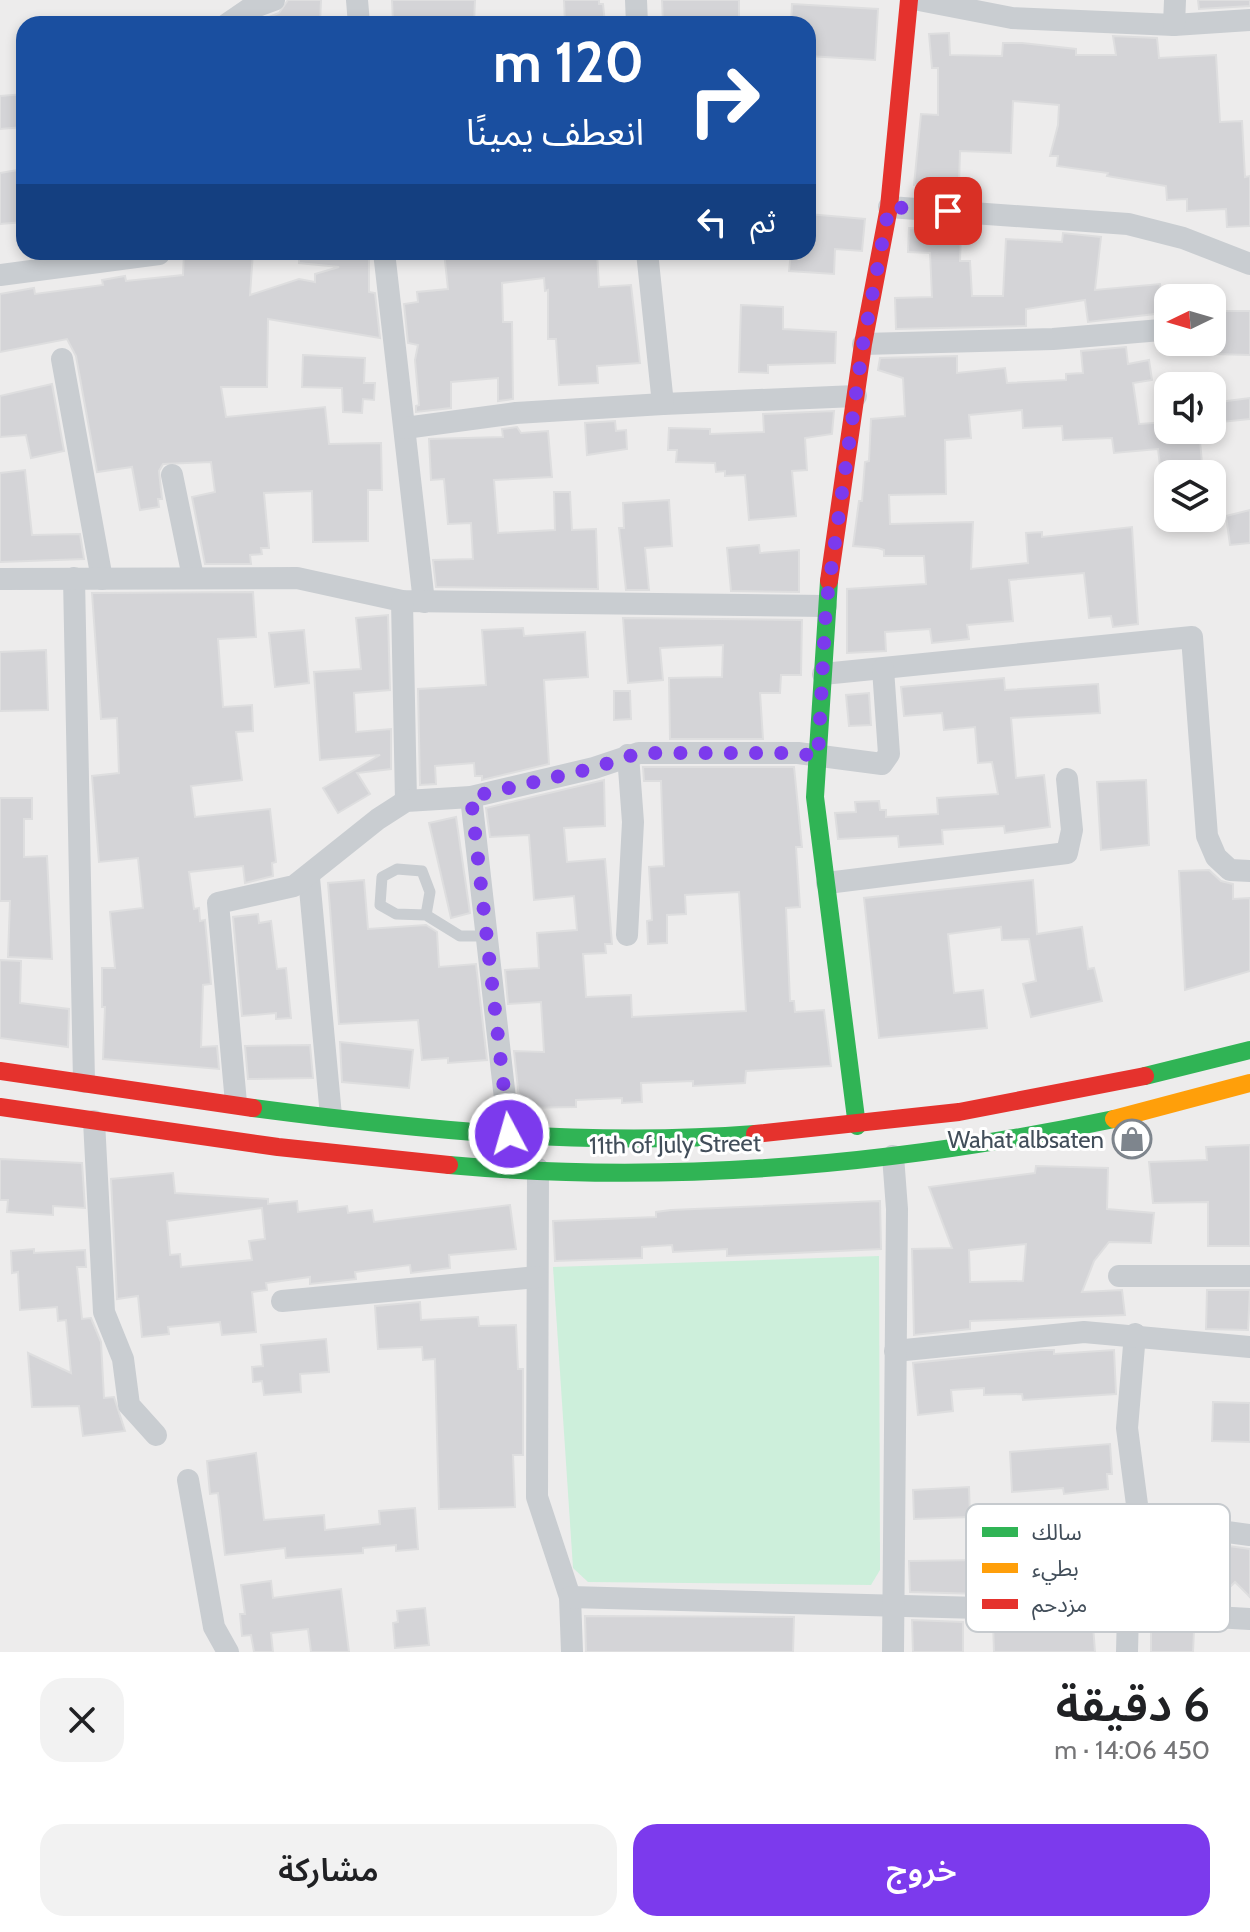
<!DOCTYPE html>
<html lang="ar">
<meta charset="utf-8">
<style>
:root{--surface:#fff;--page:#f2f2f2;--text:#202124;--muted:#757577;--accent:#7c3aed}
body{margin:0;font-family:Cabin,"Noto Sans Arabic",sans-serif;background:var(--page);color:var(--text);direction:rtl;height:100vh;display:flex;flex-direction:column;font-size:30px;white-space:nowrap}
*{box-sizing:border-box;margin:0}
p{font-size:26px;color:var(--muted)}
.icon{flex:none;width:44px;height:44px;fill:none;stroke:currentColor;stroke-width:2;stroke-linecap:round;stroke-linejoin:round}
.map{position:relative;height:1652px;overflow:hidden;direction:ltr}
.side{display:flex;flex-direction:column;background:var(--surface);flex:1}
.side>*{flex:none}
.banner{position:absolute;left:16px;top:16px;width:800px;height:244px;border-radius:24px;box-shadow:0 4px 12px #0003;direction:rtl;background:#1a4fa0;color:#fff;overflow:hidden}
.needle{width:52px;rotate:265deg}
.controls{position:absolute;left:1154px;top:284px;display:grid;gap:16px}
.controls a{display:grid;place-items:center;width:72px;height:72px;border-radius:16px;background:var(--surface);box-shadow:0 4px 12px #0003;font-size:40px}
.pin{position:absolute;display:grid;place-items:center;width:68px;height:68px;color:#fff;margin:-34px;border-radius:16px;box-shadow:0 4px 12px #0006}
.me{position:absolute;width:88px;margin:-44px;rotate:354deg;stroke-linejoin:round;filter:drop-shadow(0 0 6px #0008)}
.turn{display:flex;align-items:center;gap:28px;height:168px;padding:0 40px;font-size:36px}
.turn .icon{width:104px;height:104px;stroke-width:2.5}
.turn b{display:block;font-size:56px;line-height:68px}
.then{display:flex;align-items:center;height:76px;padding:0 40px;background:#0003;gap:16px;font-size:30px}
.round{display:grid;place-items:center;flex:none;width:84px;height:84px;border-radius:24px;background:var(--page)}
.summary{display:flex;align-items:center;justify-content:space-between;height:136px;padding:0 40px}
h1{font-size:48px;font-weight:600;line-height:60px}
.action{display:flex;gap:16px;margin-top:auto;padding:16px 40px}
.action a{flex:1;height:92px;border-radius:24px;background:var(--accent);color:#fff;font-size:32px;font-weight:600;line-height:92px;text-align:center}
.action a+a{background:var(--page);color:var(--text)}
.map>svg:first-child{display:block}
</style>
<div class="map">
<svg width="1250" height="1652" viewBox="0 0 1250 1652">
<rect width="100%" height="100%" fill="#edecec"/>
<polygon fill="#cdefdb" points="879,1256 880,1570 871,1585 588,1582 573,1568 553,1267"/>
<g fill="#d4d4d7" stroke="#dededf" stroke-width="2" fill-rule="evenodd">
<polygon points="288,0 321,0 320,24 252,24 279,13"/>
<polygon points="392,0 475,0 474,24 393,23"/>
<polygon points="564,0 599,0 599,4 603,4 605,24 565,24"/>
<polygon points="662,0 739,0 739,24 663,24"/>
<polygon points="1198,0 1250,0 1250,6 1199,9"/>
<polygon points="792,4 878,9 875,60 808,56 808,24 791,24"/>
<polygon points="949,33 950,55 1002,56 1003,43 1022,43 1076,49 1076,55 1116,55 1113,36 1157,38 1159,58 1216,55 1220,122 1242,121 1245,177 1250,176 1250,226 1227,227 1226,209 1187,211 1187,199 1167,200 1166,186 1107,176 1108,173 1057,166 1058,156 1050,156 1058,125 1059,105 1013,101 1011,153 960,151 959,185 914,185 921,114 938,115 938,68 932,68 929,34"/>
<polygon points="24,94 24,127 0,129 0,96"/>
<polygon points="24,169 24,222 0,224 0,173"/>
<polygon points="808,214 865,219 862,251 835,249 834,274 789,271 791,252 808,252"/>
<polygon points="909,228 961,229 960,261 970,261 972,296 1003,296 1006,239 1062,242 1063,233 1101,237 1095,290 1160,284 1163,313 1088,322 1085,300 1026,309 1026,326 896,329 895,298 932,297 930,253 908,252"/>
<polygon points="184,252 253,252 250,295 299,279 315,282 315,274 339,267 299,263 299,252 369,252 369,292 375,293 380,338 268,319 267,387 221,387 226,417 325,407 329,444 381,443 382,490 368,490 368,541 313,542 312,491 264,493 269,548 261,548 262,554 250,555 251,564 205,564 192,497 215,492 211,462 163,464 159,471 162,499 158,499 159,507 140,510 132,467 97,472 76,356 67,339 0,352 0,294 34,288 35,294 103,285 102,280 125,276 126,281 183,275"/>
<polygon points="444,252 597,252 599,287 631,285 640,363 597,366 598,383 559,385 556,339 548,339 548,290 545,291 544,278 502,283 503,322 512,322 513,399 498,401 498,378 451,382 451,408 416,412 416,406 419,405 415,360 418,345 408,343 404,304 418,302 417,292 448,289"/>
<polygon points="741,305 783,307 783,329 836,332 835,363 768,365 768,373 739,372"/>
<polygon points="1212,311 1250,311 1250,355 1212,354"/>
<polygon points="1126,347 1128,364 1149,360 1152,380 1133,383 1139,424 1168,422 1168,430 1199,430 1203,474 1161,474 1158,449 1114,453 1112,438 1063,440 1062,426 1023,428 1022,410 969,415 971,438 945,440 946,494 889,495 890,524 973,522 971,569 1028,563 1026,533 1042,532 1042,537 1132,527 1138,624 1113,627 1111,616 1089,618 1084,573 1009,580 1013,621 967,625 969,639 932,643 930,629 885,632 886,651 847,653 847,589 926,584 924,556 884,556 884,550 878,548 853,546 859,501 862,501 865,462 869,461 871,419 905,416 903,378 878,370 880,358 957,356 957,373 1005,368 1007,383 1066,380 1066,374 1083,373 1081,351"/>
<polygon points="303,355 365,358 364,383 375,383 374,400 363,399 362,413 343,412 342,388 302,387"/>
<polygon points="52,384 64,451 31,458 26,435 0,437 0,396"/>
<polygon points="1250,398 1250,419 1212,423 1212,403"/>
<polygon points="834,411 832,434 805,438 807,470 792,471 796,516 749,520 745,475 725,476 725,471 716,472 715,463 676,462 677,450 668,450 669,428 710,429 710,434 764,432 763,414"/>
<polygon points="615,421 616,431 626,430 627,449 587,455 585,423"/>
<polygon points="517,427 521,433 548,431 552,477 494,480 498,533 555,530 554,492 570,492 572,530 596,529 598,589 436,587 433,560 473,559 471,523 448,524 444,479 431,480 429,439 503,437 502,429"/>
<polygon points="25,470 32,535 80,534 84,559 0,562 0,473"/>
<polygon points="669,500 672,546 645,548 649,590 626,590 619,528 624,528 623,503"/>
<polygon points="1250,510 1250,543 1230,545 1226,516"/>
<polygon points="759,545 760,553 799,550 799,592 731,591 727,548"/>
<polygon points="253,592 256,637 218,639 223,707 252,705 253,731 236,732 242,780 191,786 195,817 270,809 276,862 272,863 273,876 245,883 243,866 189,872 194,909 199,908 200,921 205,920 211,984 203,985 201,1047 217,1046 219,1069 103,1059 105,1007 102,1007 102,968 115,968 110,912 143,908 138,858 99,862 92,776 119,773 117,718 101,719 92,593"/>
<polygon points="388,615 390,690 354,693 356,732 391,729 391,769 357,773 370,794 338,813 323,788 380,755 320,760 314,672 361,669 356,618"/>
<polygon points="623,618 802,620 801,675 781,675 780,693 760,693 763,739 670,739 669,678 722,677 723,645 660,648 663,680 628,683"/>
<polygon points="523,628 524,636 585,632 588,677 544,680 549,764 482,780 482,776 475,776 474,763 435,766 436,784 420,785 418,689 486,685 482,630"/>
<polygon points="304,630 309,683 275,687 269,633"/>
<polygon points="46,650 48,710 0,711 0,652"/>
<polygon points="1004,678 1005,690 1098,684 1100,713 1011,718 1016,778 1044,775 1050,827 1005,833 1004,826 942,830 943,844 899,847 898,836 838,839 835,813 856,812 855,802 879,801 880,810 886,810 886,817 938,814 937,798 998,794 992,762 978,763 975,727 944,730 942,713 904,716 901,687"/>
<polygon points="614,691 630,691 631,719 614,720"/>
<polygon points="869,693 871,725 849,726 846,695"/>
<polygon points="643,767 794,767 802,847 796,847 800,907 786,908 790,1001 794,1001 795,1012 824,1010 831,1066 746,1071 745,1083 693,1086 693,1081 641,1083 642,1102 622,1103 622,1098 576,1100 576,1107 520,1108 514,1051 544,1052 541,1002 508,1004 505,970 539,968 537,933 577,930 574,896 534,900 529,835 490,837 486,808 604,780 605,826 564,828 567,862 605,859 612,944 605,944 606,953 583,954 586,997 631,995 632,1017 746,1011 739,892 685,895 686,914 667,915 667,943 648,944 647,921 652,920 649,867 664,866 661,781 644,781"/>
<polygon points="1146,780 1149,845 1101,850 1097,782"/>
<polygon points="0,798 32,798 32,819 24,819 24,857 47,856 52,959 8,957 10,901 0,901"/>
<polygon points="456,817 470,913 451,918 429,823"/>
<polygon points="1209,870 1221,881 1233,884 1233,899 1250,898 1250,971 1185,990 1179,871"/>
<polygon points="364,880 368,929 426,925 437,932 439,967 476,964 487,1060 448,1063 448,1058 422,1060 418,1020 339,1024 328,883"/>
<polygon points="1033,880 1037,934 1082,927 1088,969 1094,968 1102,1001 1031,1017 1023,984 1036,981 1029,939 1002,940 1001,927 948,934 954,993 983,990 987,1028 879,1038 864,898"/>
<polygon points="258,914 259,923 271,921 277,969 286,968 291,1018 276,1019 276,1013 242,1016 233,917"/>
<polygon points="0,960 21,961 20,1003 69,1009 68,1047 0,1038"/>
<polygon points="340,1042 413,1050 409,1088 342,1082"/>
<polygon points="310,1045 313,1078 248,1079 245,1046"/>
<polygon points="1250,1145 1250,1246 1208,1246 1208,1202 1153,1203 1149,1162 1207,1160 1206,1147"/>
<polygon points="0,1159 82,1163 85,1208 53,1206 53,1215 7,1212 8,1200 0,1200"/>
<path d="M1036 1166 1108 1168 1107 1209 1154 1213 1151 1243 1109 1242 1094 1261 1082 1292 1122 1290 1125 1315 970 1321V1329L914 1335 912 1249 952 1248 929 1187 1035 1173ZM1026 1244 1023 1281 970 1282 969 1250Z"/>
<path d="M173 1173 175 1193 268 1199V1204L297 1201 298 1212 347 1206 348 1213 372 1210 374 1222 510 1205 516 1249 449 1255 450 1268 411 1273 410 1265 355 1272 356 1279 310 1284V1277L266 1283 267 1290 252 1292 256 1332 222 1335 220 1322 168 1327 169 1334 142 1337 138 1296 117 1299 111 1179ZM262 1208 265 1239 249 1241 252 1260 181 1267 180 1254 170 1255 167 1221Z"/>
<polygon points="880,1201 881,1249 727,1256 727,1249 673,1252 672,1245 642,1247 642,1258 555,1261 553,1221 656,1217 656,1212 671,1210"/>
<polygon points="34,1249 34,1253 85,1250 86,1267 77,1267 82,1319 91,1318 101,1342 104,1398 114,1397 125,1431 83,1436 79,1406 32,1407 28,1353 71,1373 66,1320 58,1321 57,1307 20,1310 18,1272 12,1273 11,1251"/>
<polygon points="1207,1290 1250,1290 1248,1330 1206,1329"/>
<polygon points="420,1302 421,1320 478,1317 479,1326 516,1325 518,1369 523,1369 523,1455 513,1455 515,1507 439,1509 435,1359 423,1360 422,1347 378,1349 375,1306"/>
<polygon points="326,1339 329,1372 300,1374 301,1392 264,1395 262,1381 253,1382 252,1367 263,1366 261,1345"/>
<polygon points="1041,1350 1054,1350 1054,1354 1114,1350 1116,1394 1023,1400 1022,1394 984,1395 984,1388 951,1390 953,1411 918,1415 913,1363"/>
<polygon points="1213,1402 1250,1403 1250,1442 1212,1441"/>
<polygon points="1110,1444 1112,1474 1107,1474 1108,1489 1064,1494 1063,1488 1012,1492 1010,1452"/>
<polygon points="256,1453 264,1520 324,1515 325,1530 380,1524 379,1511 415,1508 418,1549 396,1551 396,1545 363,1548 363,1553 286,1558 285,1548 225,1555 218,1493 210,1494 207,1461"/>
<polygon points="969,1487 970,1517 914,1519 913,1490"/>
<polygon points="1125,1521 1116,1592 1092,1593 1092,1597 910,1592 909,1561 1044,1559 1043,1522"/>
<polygon points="1151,1536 1205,1543 1205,1562 1222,1545 1250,1549 1250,1597 1235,1582 1227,1590 1196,1558 1194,1586 1145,1584"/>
<polygon points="271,1581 273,1598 341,1589 349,1652 311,1652 308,1629 271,1633 273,1652 254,1652 251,1635 242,1636 240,1614 245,1614 241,1585"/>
<polygon points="425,1608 429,1645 395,1648 393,1623 398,1622 397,1611"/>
<polygon points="585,1616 794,1617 793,1652 586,1652"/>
<polygon points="912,1620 963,1622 963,1652 913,1652"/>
<polygon points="993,1622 1093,1625 1095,1652 994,1652"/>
<polygon points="1151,1627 1194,1630 1193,1652 1151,1652"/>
</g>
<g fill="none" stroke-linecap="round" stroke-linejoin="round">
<polyline stroke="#c9cdd1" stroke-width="11" points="426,915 430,892 422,871 397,869 382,877 380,905 396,914 426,915 460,936 488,936"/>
<g stroke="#c9cdd1" stroke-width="22">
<polyline points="357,0 359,24"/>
<polyline points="636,0 637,24"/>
<polyline points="919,0 1012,18 1174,25 1250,20"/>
<polyline points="227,24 249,9 274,0"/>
<polyline points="1174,25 1175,0"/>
<polyline points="889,207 1128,224 1183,238 1250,264"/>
<polyline points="384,252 424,602"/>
<polyline points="0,275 159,254"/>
<polyline points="863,344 1053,339 1161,330"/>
<polyline points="62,359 102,579"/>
<polyline points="663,404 856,396"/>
<polyline points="405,428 516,413 663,404 647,252"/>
<polyline points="172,475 193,577"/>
<polyline points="74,578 84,1082"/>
<polyline points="0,579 297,578 402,601 826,606"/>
<polyline points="402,601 406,801"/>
<polyline points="823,674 1192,637 1207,836 1216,857 1230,870 1250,871"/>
<polyline points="471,797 509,1134"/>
<polyline points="309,878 331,1116"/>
<polyline points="827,883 1067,853 1072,830 1067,779"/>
<polyline points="627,935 633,822 628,755"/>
<polyline points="236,1103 218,903 294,886 378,819 406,801 471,797 594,768 639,753 798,753 882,764 889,754 883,669"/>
<polyline points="94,1121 104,1312 123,1359 129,1405 156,1435"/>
<polyline points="538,1169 537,1497 570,1597 572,1652"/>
<polyline points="1119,1276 1250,1276"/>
<polyline points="282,1301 537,1277"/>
<polyline points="1135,1334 1127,1428 1139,1520"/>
<polyline points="895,1351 1084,1332 1250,1347"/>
<polyline points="188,1480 214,1627 228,1652"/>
<polyline points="570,1597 1128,1612 1139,1520 1250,1535"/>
<polyline points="893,1652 897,1209 893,1156"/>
<polyline points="1127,1652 1128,1612 1250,1619"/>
</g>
<g stroke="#30b455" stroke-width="18">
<polyline points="829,581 815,797 857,1126"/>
<polyline points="1145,1076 1250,1050"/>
<path d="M253 1108C420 1130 587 1147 755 1134"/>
<path d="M449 1165C671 1185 896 1165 1114 1119"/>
</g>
<polyline stroke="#ff9f0a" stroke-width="18" points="1114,1119 1250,1083"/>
<g stroke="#e5322d" stroke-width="18">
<polyline points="829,581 863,344 889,207 909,0"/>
<polyline points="0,1071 253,1108"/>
<polyline points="0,1107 278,1147 449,1165"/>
<polyline points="755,1134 959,1112 1145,1076"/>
</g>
</g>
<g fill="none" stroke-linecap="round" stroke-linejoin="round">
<polyline stroke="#7c3aed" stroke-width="14" stroke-dasharray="0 25.2" points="509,1134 471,797 594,768 639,753 798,753 818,757 826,606 863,344 889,207 948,211"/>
</g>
<defs>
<symbol id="shop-ring" viewBox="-11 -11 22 22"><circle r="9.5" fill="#fff" stroke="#7e858d" stroke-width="1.5"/><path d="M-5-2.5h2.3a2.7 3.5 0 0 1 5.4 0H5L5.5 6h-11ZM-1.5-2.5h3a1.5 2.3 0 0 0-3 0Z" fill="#7e858d"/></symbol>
</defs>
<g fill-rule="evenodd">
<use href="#shop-ring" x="1110" y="1117" width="44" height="44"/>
</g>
<g text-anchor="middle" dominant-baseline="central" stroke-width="6" stroke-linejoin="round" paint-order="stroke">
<g font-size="24" fill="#424e5a" stroke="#fff" text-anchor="end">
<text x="1104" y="1139">Wahat albsaten</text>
</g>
<g font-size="24" fill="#424e5a" stroke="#fff">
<text transform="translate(675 1144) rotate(-1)">11th of July Street</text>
</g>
</g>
<rect x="966" y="1504" width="264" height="128" rx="12" fill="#fff" stroke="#c6cace" stroke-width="2"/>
<rect x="982" y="1527" width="36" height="10" fill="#30b455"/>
<rect x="982" y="1563" width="36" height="10" fill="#ff9f0a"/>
<rect x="982" y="1599" width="36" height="10" fill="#e5322d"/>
<g font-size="22" fill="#424e5a">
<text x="1032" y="1540">سالك</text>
<text x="1032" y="1576">بطيء</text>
<text x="1032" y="1612">مزدحم</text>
</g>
</svg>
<div class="controls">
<a><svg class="needle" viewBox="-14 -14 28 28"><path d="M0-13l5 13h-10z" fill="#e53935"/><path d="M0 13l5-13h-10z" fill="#757577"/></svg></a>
<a><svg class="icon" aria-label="sound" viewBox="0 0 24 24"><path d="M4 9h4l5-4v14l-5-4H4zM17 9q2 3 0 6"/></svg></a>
<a><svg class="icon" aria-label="layers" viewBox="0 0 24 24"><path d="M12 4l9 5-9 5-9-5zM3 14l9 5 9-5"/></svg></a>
</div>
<div class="pin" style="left:948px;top:211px;background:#d93025"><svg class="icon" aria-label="arrive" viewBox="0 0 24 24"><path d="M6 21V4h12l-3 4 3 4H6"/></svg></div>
<svg class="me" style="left:509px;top:1134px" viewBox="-20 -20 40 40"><circle r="17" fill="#7c3aed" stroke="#fff" stroke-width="3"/><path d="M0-11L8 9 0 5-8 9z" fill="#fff"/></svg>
<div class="banner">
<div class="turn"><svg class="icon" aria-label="right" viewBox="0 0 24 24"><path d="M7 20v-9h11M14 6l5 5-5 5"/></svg><div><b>120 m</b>انعطف يمينًا</div></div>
<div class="then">ثم<svg class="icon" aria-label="left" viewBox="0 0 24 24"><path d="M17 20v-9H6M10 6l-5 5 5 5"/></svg></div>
</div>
</div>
<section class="side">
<div class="summary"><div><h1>6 دقيقة</h1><p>450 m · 14:06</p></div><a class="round"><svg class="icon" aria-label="close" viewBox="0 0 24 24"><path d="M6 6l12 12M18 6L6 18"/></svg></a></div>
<div class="action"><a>خروج</a><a>مشاركة</a></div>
</section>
